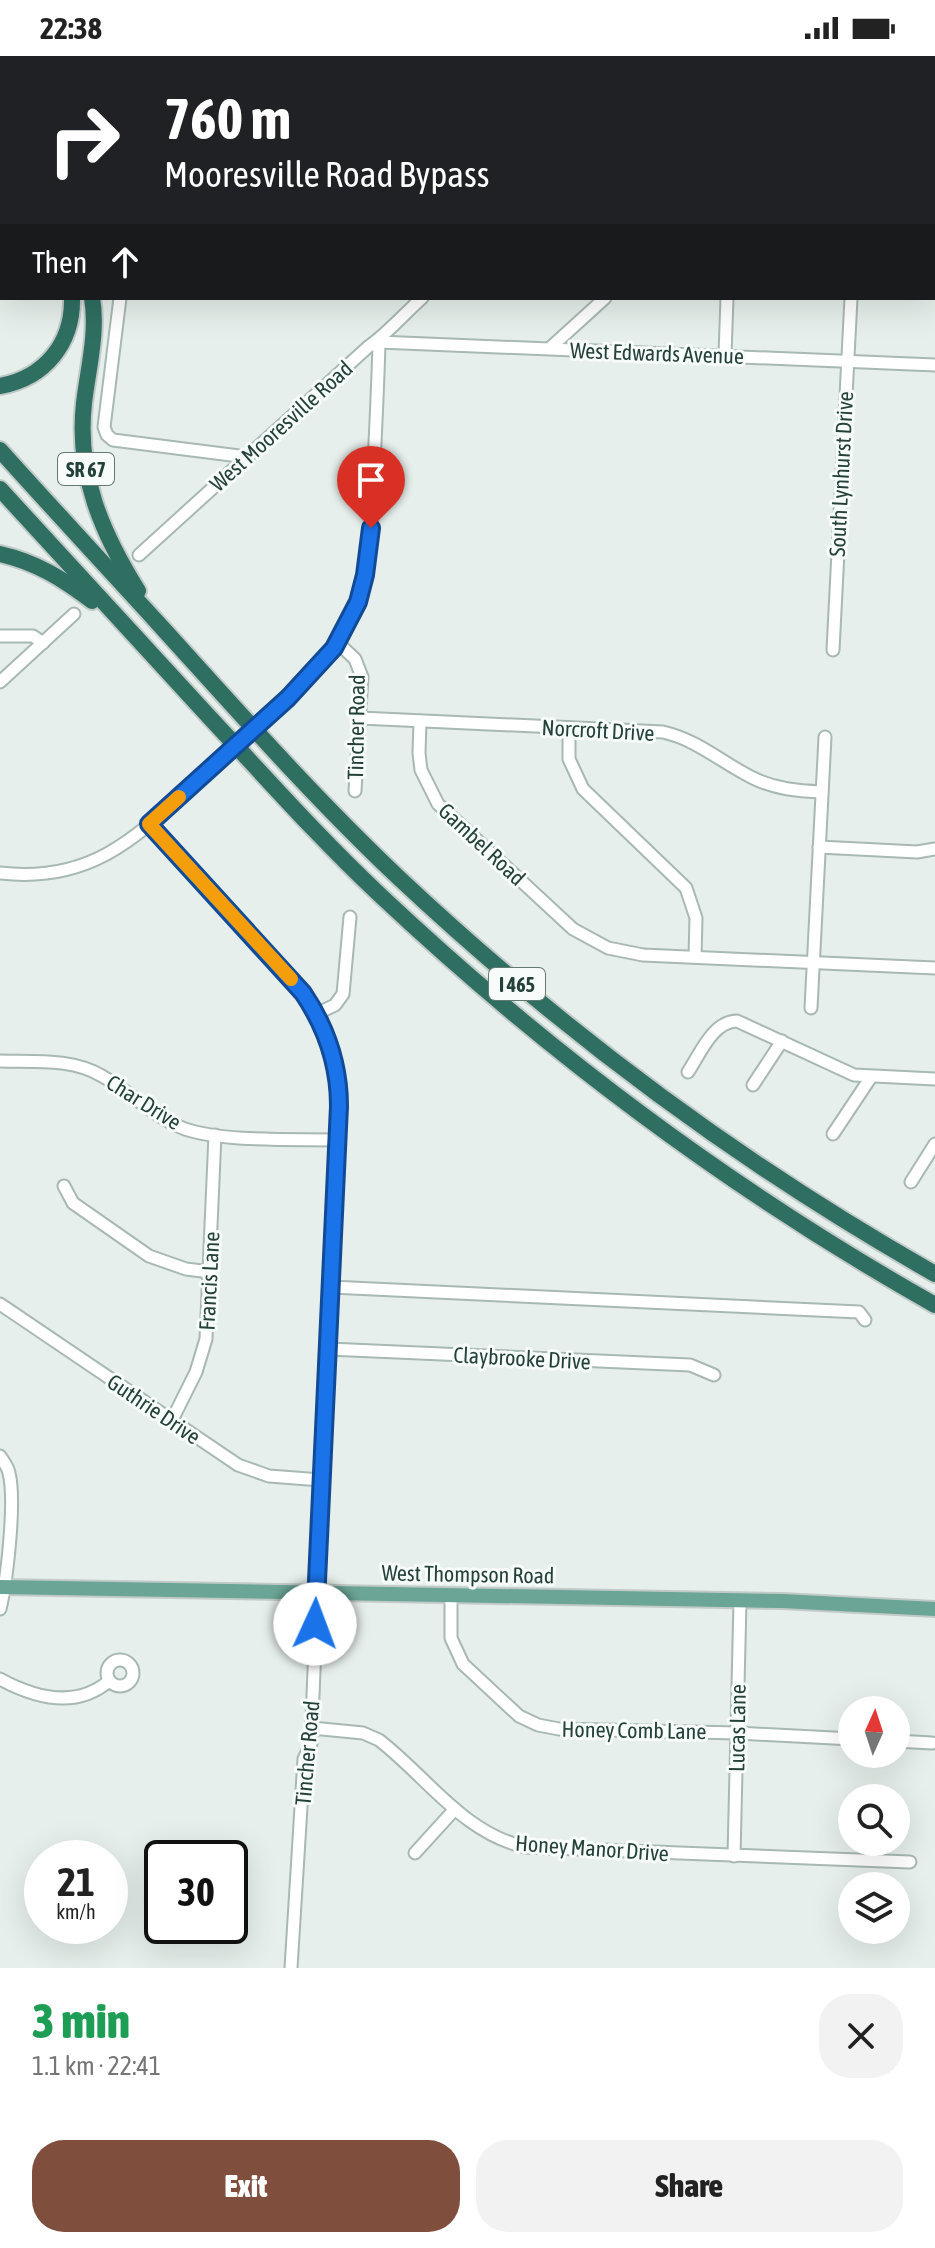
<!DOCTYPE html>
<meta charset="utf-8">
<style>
:root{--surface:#fff;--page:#f2f2f2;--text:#222;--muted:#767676;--accent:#804e3d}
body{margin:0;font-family:"Asap Condensed",sans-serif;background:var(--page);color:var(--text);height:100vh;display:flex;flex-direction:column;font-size:30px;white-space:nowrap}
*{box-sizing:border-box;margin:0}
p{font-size:26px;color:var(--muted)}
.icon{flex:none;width:44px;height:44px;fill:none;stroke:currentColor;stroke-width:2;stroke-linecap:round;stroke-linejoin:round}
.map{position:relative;height:1912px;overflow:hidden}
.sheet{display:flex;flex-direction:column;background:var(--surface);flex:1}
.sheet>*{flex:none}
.banner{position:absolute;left:0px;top:0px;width:936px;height:244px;box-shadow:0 8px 32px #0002;background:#202124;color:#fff;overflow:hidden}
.needle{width:52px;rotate:3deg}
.fabs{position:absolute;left:838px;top:1640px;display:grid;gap:16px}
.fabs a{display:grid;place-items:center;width:72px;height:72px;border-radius:50%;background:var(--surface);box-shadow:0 8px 32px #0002;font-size:40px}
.speed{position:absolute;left:24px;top:1784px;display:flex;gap:16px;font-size:40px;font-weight:700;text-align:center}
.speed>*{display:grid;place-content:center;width:104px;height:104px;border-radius:50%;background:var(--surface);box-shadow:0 8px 32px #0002;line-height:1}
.speed small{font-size:20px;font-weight:400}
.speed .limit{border:4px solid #111;border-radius:12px;background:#fff;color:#111}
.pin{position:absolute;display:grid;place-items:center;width:68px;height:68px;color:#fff;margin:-82px -34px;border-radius:50% 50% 50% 0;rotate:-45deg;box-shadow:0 0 8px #0007}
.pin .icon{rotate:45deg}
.me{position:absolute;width:88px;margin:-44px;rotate:2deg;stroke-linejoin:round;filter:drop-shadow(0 0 6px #0008)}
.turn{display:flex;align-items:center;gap:28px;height:168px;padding:0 32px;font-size:36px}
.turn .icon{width:104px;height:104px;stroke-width:2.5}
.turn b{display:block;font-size:56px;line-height:68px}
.then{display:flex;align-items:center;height:76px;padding:0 32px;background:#0003;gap:16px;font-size:30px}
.round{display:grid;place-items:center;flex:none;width:84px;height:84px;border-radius:32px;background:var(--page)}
.overview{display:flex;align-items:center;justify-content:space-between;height:136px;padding:0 32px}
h1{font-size:48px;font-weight:800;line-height:60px;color:#1e9e55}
.cta{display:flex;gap:16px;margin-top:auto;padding:16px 32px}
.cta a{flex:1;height:92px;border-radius:32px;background:var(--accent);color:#fff;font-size:32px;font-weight:800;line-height:92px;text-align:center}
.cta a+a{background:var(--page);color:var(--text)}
.status{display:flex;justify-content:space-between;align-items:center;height:56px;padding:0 40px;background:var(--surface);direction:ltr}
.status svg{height:22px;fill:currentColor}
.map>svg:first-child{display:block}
</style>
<div class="status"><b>22:38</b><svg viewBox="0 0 49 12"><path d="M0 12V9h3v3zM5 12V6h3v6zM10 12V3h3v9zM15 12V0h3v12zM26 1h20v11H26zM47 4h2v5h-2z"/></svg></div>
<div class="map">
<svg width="935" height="1912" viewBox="0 0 935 1912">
<rect width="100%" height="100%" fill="#e6efeb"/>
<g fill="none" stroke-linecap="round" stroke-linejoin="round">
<defs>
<g id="minor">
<polyline points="254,2 256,0"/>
<polyline points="315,2 315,0"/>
<polyline points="448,2 448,0"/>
<polyline points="687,2 690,0"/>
<polyline points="864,2 864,0"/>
<polyline points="934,29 935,29"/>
<polyline points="120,242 104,371 107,379 113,384 247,401"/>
<polyline points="379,286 935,309"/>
<polyline points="550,292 605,242"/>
<polyline points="725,299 727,242"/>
<path d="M139 499 368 291C387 278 404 258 422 242"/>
<polyline points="0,580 33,580 43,587"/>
<polyline points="338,587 355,603 362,621 355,735"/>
<polyline points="833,594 851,242"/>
<polyline points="0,626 74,558"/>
<path d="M269 660C295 635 324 611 343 579 373 528 372 465 374 407 376 367 378 326 379 286"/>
<path d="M360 662 663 676C698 684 722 707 753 722 775 733 798 735 822 736"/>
<polyline points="420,665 419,697 421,714 438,748 573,873 608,892 643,899 935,912"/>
<polyline points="569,672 569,703 583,733 686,832 696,862 695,901"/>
<polyline points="149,768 303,937 326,981 338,1030 311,1688 304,1703 291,1912"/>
<polyline points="819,791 917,796 935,793"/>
<path d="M0 817C103 829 148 768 218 706"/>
<polyline points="811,952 825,681"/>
<polyline points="316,958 335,949 343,938 350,861"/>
<path d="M0 1005C34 1006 72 1002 102 1020 131 1036 153 1061 185 1073 223 1086 294 1083 337 1084"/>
<path d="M688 1016C700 998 713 965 737 965L854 1019 935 1023"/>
<polyline points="753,1029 782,985"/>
<polyline points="833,1078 871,1021"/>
<polyline points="911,1126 935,1088"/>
<polyline points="64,1130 73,1147 149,1200 186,1213 210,1216"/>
<polyline points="331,1231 859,1256 865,1264"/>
<polyline points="0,1248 238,1409 269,1420 321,1424"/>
<polyline points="328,1293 690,1309 714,1319"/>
<polyline points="172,1364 196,1316 206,1283 215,1079"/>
<path d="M0 1400C3 1405 8 1411 9 1417 16 1445 7 1524 0 1553"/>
<polyline points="451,1539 451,1582 463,1608 519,1660 538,1669 559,1673 737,1677 852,1683"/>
<circle cx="120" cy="1617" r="13"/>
<path d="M0 1623C35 1642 76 1653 109 1625"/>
<path d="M312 1672 363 1677 379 1684C427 1721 463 1777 525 1791L910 1806"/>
<polyline points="896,1685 932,1687"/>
<polyline points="415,1797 455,1753"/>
<polyline points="734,1800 740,1545"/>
</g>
<g id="major">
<polyline points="20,2 22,0"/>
<polyline points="0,21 2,19"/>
<polyline points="0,1531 782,1545 935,1553"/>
</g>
<g id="highway">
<polyline points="0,118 2,120"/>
<polyline points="0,135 2,137"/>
<path d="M92 242C98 276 88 313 84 347 76 418 102 477 138 535"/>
<path d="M0 330C45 322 73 287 72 242"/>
<path d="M0 394C52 452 105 509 157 566 236 653 314 742 399 822 562 975 741 1108 935 1218"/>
<path d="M0 433C71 510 142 587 212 664 268 724 322 785 381 840 549 998 735 1136 935 1249"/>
<path d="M0 498C36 506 63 523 92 545"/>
</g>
</defs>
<use href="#minor" stroke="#a8b8b2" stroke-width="15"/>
<use href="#major" stroke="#c2cac8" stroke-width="18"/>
<use href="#highway" stroke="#c2cac8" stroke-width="20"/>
<use href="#minor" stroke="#fff" stroke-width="11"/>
<use href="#major" stroke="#6aa596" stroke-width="14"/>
<use href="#highway" stroke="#2f6f62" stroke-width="16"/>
<defs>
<polyline id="minor-bridge" points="218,706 269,660"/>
</defs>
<use href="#minor-bridge" stroke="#a8b8b2" stroke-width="15" stroke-linecap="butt"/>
<use href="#minor-bridge" stroke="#fff" stroke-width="11"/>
</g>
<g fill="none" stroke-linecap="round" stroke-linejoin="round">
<defs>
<path id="route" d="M315 1568 339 1050C339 1009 326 971 303 937L149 768 288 642 334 592 358 546 365 519 371 472"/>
</defs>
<use href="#route" stroke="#114b97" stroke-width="20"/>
<use href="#route" stroke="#1a73e8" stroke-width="14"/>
<polyline stroke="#f59e0b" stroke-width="14" points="179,741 149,768 291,923"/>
</g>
<g text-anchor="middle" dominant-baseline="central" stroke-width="6" stroke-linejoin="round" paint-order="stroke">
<g fill="#f7fbf9" stroke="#637a73" stroke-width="2">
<rect x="58" y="397" width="56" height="32" rx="6"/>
<rect x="489" y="912" width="56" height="32" rx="6"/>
</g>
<g font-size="20" font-weight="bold" fill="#24423a">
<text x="86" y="413">SR 67</text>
<text x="517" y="928">I 465</text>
</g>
<g font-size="22" fill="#24423a" stroke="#f7fbf9">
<text transform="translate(657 297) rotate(2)">West Edwards Avenue</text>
<text transform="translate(281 370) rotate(-42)">West Mooresville Road</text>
<text transform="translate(841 418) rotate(-87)">South Lynhurst Drive</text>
<text transform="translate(356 671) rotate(-89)">Tincher Road</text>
<text transform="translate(598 674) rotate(3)">Norcroft Drive</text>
<text transform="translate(482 788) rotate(43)">Gambel Road</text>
<text transform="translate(144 1046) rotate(32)">Char Drive</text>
<text transform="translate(209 1225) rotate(-87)">Francis Lane</text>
<text transform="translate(522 1302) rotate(3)">Claybrooke Drive</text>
<text transform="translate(154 1353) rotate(34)">Guthrie Drive</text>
<text transform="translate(468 1518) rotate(1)">West Thompson Road</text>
<text transform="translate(737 1672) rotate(-89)">Lucas Lane</text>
<text transform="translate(634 1674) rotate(1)">Honey Comb Lane</text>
<text transform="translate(307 1697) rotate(-85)">Tincher Road</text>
<text transform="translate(592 1792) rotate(4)">Honey Manor Drive</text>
</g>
</g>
</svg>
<div class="fabs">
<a><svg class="needle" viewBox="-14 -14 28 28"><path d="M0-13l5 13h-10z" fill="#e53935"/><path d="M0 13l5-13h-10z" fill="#767676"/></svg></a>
<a><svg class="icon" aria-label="search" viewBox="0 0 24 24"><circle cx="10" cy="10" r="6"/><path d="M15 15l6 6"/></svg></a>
<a><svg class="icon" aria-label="layers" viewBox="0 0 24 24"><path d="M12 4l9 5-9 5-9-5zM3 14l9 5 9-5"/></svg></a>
</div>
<div class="speed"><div>21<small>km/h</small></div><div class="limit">30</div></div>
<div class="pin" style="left:371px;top:472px;background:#d93025"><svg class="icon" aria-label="arrive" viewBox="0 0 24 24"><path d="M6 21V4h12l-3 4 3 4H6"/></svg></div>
<svg class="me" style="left:315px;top:1568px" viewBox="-20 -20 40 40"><circle r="19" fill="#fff"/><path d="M0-13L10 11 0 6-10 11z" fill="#1a73e8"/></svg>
<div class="banner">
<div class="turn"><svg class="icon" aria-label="right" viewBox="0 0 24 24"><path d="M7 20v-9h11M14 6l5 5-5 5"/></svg><div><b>760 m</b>Mooresville Road Bypass</div></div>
<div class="then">Then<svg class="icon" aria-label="ahead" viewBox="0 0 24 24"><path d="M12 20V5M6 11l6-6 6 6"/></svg></div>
</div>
</div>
<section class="sheet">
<div class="overview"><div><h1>3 min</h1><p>1.1 km · 22:41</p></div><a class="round"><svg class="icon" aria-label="close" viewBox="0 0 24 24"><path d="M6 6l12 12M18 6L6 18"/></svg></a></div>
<div class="cta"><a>Exit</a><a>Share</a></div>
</section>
